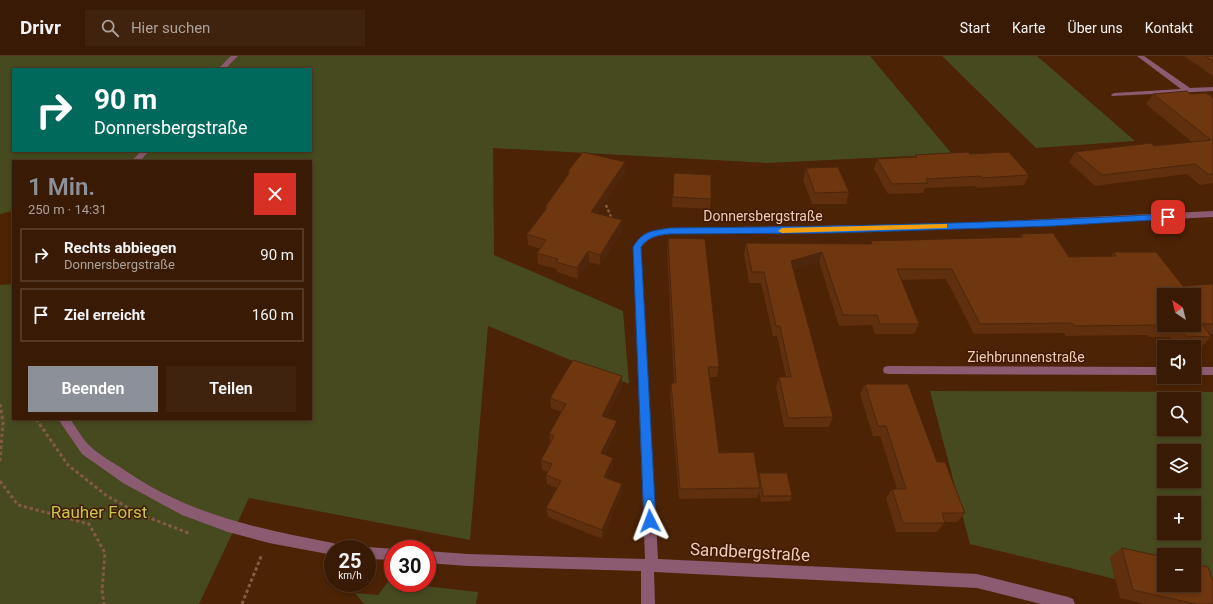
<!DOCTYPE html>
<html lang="de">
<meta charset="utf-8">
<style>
:root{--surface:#391a04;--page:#40230e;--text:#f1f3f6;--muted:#aba19a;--line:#533826;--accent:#8c9099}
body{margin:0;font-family:Roboto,sans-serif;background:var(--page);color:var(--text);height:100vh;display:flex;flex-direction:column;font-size:15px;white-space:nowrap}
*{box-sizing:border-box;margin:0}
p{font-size:13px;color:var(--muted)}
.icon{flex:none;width:22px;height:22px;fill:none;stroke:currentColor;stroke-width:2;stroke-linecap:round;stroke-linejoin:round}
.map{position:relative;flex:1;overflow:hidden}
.sheet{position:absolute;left:12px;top:104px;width:300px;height:260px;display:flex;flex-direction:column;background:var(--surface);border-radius:0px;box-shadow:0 2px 6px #0003,0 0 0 1px var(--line)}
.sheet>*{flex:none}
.banner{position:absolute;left:12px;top:12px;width:300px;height:84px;border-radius:0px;box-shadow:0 2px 6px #0003,0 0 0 1px var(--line);background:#00695c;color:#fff;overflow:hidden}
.needle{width:26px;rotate:325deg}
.tools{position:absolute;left:1157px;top:232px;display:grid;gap:8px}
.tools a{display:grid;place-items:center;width:44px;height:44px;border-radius:0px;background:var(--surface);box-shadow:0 2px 6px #0003,0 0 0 1px var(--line);font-size:20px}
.speed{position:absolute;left:324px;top:484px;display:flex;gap:8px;font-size:20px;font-weight:700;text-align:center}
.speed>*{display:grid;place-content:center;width:52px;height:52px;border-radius:50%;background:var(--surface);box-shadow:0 2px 6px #0003,0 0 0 1px var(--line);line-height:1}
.speed small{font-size:10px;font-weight:400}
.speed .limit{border:6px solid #d22;background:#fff;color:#111}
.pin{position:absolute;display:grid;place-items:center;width:34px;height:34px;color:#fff;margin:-17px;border-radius:8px;box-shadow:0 2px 6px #0006}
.me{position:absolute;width:44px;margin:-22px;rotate:357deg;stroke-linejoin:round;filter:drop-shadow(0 0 3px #0008)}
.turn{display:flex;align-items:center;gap:14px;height:84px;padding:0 16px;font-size:18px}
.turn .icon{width:52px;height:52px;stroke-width:2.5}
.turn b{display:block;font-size:28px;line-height:34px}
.round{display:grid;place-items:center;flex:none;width:42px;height:42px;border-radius:0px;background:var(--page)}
.summary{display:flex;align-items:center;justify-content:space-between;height:68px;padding:0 16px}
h1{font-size:24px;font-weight:600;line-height:30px;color:var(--accent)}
.button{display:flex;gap:8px;margin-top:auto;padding:8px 16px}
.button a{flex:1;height:46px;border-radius:0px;background:var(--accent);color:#fff;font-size:16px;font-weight:600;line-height:46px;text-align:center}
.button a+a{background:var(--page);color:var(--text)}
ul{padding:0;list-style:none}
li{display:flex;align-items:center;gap:12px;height:54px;margin:0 8px 6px;padding:0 8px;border:2px solid var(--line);border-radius:0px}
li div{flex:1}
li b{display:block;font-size:15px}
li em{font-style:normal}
header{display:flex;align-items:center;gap:24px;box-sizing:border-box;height:56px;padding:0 20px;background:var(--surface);border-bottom:1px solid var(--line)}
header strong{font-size:19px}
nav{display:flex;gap:22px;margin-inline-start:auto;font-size:14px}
.search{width:280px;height:36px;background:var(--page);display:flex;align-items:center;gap:10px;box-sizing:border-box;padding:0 14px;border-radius:0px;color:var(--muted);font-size:15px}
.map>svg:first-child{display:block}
</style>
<header>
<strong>Drivr</strong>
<div class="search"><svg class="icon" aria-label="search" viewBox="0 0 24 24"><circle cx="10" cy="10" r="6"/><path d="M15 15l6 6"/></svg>Hier suchen</div>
<nav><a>Start</a><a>Karte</a><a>Über uns</a><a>Kontakt</a></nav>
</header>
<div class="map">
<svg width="1213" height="548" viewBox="0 0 1213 548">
<rect width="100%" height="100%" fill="#4c2305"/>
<g fill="#47491f" fill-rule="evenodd">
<path d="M0 0H870L952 98 767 107 493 92 494 199 623 255 629 328 488 270 470 484 249 442 199 548H0V229L13 228V363H311V105H13V155L0 158ZM13 13H311V95H13Z"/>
<polygon points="942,0 1037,0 1135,85 1036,92"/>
<path d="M930 335 1213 336V548L1194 523V499H1164V513L1110 501 1115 523 970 488ZM1164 343H1194V373H1164ZM1164 395H1194V425H1164ZM1164 447H1194V477H1164Z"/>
<polygon points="388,526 478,536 476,548 364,548 355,537 378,539"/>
</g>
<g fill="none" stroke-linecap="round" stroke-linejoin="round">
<polyline stroke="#815b41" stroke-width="2.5" stroke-dasharray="3 2" stroke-linecap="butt" points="606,149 612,163"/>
<g stroke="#815b41" stroke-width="3" stroke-dasharray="3.5 2.5" stroke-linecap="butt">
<polyline points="0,348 3,366 0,405"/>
<polyline points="36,363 68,409 107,440 142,459 191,478"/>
<polyline points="0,425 18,449 89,468 105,497 102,534 104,548"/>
<polyline points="242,548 262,498"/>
</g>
<g fill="#8b5b71" fill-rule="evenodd">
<polygon points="231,0 238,0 225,13 218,13"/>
<polygon points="1137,0 1144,0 1190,32 1213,31 1213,35 1112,40 1111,39 1114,37 1181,33"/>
<polygon points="141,95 149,95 140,105 132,105"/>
<path d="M1213 155V161C1032 171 851 177 670 178 658 180 649 181 641 191L658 503 977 518 1068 541 1073 543 1075 548H1041L977 532 654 516 655 548H641V515L468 510 427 507V495L468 498 645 503 633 191C642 177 654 174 670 172L942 168Z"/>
<polygon points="888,310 1164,311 1164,319 888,318 884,317 883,314 884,311"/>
<rect x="1194" y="311" width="19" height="8"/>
<path d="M58 363H70C77 372 82 383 90 390 98 398 110 405 120 411 186 458 255 472 333 487L338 489 339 493H333V499L269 487 228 476 182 459 123 427 82 398Z"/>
<polygon points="367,491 396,493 393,493 393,504 367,503 367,493 362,493"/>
</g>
</g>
<g fill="#5f2f0e">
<polygon points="1184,0 1213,0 1213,20"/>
<polygon points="1153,38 1190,38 1213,42 1213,127 1200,129 1187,118 1095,130 1069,106 1075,96 1192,86 1146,48"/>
<polygon points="970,98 1029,119 1024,129 977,132 976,130 925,132 923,137 888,138 874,113 877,103 914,102 915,99"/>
<polygon points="806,112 849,136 846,148 812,148 803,124"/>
<polygon points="568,115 625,117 597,157 622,164 622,175 600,209 589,206 578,223 557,216 557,213 538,208 537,197 540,193 528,189 527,178 545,154 545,151 568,119"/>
<polygon points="674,117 711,143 710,153 672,151"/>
<polygon points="1021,178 1069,201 1111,200 1114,196 1183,230 1213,228 1213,278 1209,278 1211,281 1201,291 1176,290 1170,281 1149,281 1148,279 1066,280 1064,277 974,278 946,223 901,224 919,268 914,278 875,278 872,269 839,270 819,206 793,214 833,361 829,371 784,371 776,331 779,321 786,321 777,280 773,280 761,227 749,227 744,198 746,187 870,188 871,185 1019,182"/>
<polygon points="668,182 719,311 717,321 709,321 719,397 758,419 759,417 792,440 790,445 761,446 759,435 757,442 679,443 670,338 671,327 674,327 667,194"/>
<polygon points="865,328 937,406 965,457 957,466 945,466 937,476 896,476 886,442 892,433 897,433 880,380 873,380 860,338"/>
<polygon points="622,331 606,362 617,365 616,375 605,399 613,402 613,411 607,422 622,428 622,437 602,483 548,461 546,452 557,432 547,428 546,419 548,416 542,414 541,404 550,387 549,378 561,356 551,352 550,342"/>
<polygon points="1122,492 1213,548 1145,548 1120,542 1110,501"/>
</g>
<g fill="#4d260b">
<polygon points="625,106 625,117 591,166 591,156"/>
<polygon points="622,164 622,175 600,209 600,199"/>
<polygon points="588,195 589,206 578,223 577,212"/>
<polygon points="822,196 819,206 788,215 791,205"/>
<polygon points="622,320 622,331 602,370 602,360"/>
<polygon points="617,365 616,375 601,407 601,397"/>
<polygon points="613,402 613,411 604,430 604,421"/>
<polygon points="622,428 622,437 602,483 602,474"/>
</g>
<g fill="#6e3710" stroke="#4d260b" fill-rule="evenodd">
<polygon points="1205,0 1213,0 1213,5"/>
<polygon points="1187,35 1190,38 1206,37 1213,42 1213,118 1208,118 1195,108 1102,119 1075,96 1151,87 1154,90 1211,84 1153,38"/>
<polygon points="583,96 625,106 591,156 622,164 600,199 588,195 577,212 556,206 558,203 537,197 546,184 527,178 547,152 545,151 570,116 568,115"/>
<polygon points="968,96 970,98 1009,96 1029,119 982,122 981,120 926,123 928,127 892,128 877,103 917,101 915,99"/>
<polygon points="838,111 849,136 815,137 806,112"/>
<polygon points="674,117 711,119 711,143 673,141"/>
<path d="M1053 177 1069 201 1116 200 1114 196H1156L1183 230 1213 228V268H1202L1211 281 1186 280 1180 271H1159L1157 269 1074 270 1072 267 980 268 952 213H897L919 268H880L877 259H843L822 196 791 205 833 361 788 362 779 321H791L780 270H776L764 216H752L746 187 872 188 871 185 1023 181 1021 178ZM1164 239H1194V269H1164Z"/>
<polygon points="668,182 705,183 719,311 708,311 719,397 754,396 760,432 680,433 671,327 676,327"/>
<polygon points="573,304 622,320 602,360 617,365 601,397 613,402 604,421 622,428 602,474 546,452 561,425 546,419 552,408 541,404 554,380 549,378 566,348 550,342"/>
<polygon points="865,328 908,328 937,406 945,406 965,457 942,457 945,467 903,467 892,433 906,433 886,370 878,370"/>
<polygon points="759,417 787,417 792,440 763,440"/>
<polygon points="1122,492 1164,501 1164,529 1194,529 1194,508 1208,511 1213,525 1213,548 1196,548 1133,534"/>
</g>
<path fill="#1a73e8" stroke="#114b97" d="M1168 158 1170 159V163L1053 170 831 177 670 178C659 179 648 180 641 191L656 465 654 469 650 470 646 469 644 465 633 191C643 174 653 175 670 172 836 171 1002 167 1168 158Z"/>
<polygon fill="#f59e0b" points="944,168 947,168 947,172 782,177 778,175 782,172"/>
<g text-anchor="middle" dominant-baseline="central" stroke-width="3" stroke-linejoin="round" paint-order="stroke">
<g font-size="14" fill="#edccb9" stroke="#411900">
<text x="763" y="160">Donnersbergstraße</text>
<text x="1026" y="301">Ziehbrunnenstraße</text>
</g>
<g font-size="17" fill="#c4c94b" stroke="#411900">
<text x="99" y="456">Rauher Forst</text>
</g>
<g font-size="17" fill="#edccb9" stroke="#411900">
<text transform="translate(750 496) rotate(3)">Sandbergstraße</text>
</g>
</g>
</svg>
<div class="tools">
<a><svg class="needle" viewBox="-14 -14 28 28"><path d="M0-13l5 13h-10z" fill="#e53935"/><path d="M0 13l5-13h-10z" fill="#aba19a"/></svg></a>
<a><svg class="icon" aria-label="sound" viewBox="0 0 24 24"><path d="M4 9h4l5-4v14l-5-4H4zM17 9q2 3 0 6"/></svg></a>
<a><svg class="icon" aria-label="search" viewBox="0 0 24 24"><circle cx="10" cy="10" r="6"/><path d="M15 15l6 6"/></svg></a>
<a><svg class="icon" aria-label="layers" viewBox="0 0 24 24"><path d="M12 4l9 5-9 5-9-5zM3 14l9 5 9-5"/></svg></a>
<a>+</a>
<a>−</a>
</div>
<div class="speed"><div>25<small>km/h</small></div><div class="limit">30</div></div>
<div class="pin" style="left:1168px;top:161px;background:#d93025"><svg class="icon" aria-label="arrive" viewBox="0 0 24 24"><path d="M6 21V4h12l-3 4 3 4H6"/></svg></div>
<svg class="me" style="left:650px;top:465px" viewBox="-20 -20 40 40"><path d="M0-17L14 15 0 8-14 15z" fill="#1a73e8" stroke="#fff" stroke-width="4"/></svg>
<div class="banner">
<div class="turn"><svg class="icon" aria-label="right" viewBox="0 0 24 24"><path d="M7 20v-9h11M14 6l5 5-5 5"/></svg><div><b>90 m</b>Donnersbergstraße</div></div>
</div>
<section class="sheet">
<div class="summary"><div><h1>1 Min.</h1><p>250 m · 14:31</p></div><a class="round" style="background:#d93025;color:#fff"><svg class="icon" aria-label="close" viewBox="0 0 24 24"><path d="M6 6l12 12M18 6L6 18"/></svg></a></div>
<ul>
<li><svg class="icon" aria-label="right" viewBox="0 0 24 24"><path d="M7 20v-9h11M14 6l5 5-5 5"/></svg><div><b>Rechts abbiegen</b><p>Donnersbergstraße</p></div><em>90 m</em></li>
<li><svg class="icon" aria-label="arrive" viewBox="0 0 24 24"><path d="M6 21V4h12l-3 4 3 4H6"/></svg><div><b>Ziel erreicht</b></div><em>160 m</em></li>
</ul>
<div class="button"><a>Beenden</a><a>Teilen</a></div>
</section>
</div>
